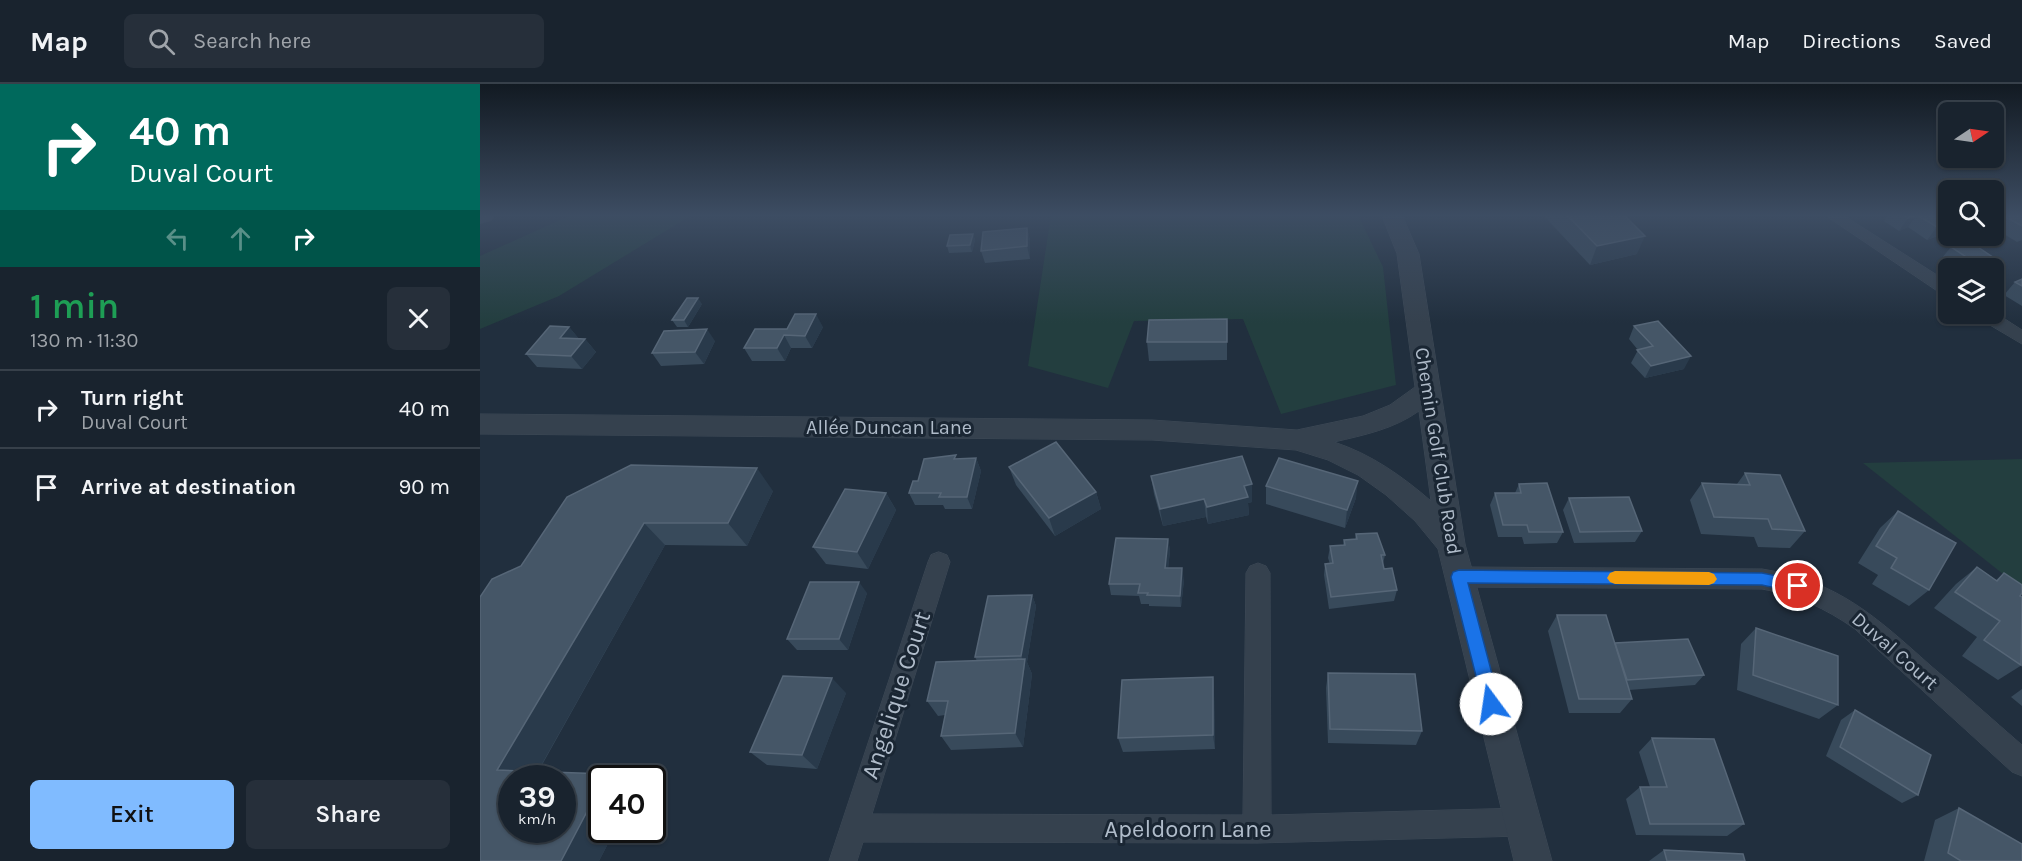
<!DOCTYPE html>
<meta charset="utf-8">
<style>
:root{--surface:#19232e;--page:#262f3a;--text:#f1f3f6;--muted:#9fa4aa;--line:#37404a;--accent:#80bbff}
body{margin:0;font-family:Karla,sans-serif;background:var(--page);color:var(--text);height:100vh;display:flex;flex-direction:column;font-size:22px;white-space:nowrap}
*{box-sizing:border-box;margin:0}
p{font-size:20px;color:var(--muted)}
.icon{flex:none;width:33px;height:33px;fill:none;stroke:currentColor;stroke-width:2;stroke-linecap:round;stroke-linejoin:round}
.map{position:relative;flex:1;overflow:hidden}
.side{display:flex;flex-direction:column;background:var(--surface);width:480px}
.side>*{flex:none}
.hud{background:#00695c;color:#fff;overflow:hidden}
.needle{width:39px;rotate:77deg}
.buttons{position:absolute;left:1458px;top:18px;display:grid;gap:12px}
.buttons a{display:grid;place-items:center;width:66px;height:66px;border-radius:9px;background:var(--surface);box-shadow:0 2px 4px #0004,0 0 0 2px var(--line);font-size:30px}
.speed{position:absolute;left:18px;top:681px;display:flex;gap:12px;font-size:30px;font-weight:700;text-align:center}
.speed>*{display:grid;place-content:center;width:78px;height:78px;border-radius:50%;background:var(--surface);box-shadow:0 2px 4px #0004,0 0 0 2px var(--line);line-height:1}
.speed small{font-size:15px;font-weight:400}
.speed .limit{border:3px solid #111;border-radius:9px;background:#fff;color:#111}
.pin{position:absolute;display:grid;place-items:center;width:51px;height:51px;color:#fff;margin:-26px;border:3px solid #fff;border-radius:50%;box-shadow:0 2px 6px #0007}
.me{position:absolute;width:66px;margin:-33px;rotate:346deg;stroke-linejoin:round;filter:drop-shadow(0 0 4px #0008)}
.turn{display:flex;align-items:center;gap:21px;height:126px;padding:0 30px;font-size:27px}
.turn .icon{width:78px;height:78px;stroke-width:2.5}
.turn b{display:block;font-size:42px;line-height:51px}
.lanes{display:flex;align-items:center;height:57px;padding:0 30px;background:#0003;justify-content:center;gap:30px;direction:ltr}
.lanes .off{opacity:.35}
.round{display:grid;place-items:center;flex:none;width:63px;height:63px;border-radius:9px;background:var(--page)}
.overview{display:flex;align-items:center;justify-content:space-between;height:102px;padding:0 30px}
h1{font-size:36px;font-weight:600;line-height:45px;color:#1e9e55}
.cta{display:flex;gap:12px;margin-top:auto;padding:12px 30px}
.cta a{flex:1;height:69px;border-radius:9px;background:var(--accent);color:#111;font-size:24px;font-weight:600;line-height:69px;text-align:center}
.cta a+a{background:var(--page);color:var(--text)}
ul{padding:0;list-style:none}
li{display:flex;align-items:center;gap:18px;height:78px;padding:0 30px;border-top:2px solid var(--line)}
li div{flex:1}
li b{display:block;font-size:22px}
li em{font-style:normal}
header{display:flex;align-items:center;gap:36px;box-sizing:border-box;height:84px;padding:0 30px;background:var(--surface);border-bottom:2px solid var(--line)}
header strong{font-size:28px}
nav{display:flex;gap:33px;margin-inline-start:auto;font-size:21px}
.search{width:420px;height:54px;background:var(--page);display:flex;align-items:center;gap:15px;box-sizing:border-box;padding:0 21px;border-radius:9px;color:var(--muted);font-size:22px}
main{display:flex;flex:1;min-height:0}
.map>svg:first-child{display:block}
</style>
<header>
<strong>Map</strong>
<div class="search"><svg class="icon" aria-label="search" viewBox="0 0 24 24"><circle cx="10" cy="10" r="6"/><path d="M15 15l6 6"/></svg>Search here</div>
<nav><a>Map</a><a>Directions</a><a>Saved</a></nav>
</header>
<main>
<section class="side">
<div class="hud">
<div class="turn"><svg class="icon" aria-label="right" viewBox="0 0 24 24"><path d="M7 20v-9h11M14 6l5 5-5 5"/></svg><div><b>40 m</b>Duval Court</div></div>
<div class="lanes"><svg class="icon off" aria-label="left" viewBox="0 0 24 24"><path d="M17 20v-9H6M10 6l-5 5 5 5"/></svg><svg class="icon off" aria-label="ahead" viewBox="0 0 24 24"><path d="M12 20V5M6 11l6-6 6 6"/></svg><svg class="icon" aria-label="right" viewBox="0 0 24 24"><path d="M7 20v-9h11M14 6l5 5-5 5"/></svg></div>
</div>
<div class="overview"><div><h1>1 min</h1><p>130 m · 11:30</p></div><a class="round"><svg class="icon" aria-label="close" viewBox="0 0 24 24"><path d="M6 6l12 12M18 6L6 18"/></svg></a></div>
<ul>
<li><svg class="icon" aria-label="right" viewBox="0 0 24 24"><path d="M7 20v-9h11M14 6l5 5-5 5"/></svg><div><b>Turn right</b><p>Duval Court</p></div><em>40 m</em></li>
<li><svg class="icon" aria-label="arrive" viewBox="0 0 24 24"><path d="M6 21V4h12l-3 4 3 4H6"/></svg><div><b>Arrive at destination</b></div><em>90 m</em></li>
</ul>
<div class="cta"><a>Exit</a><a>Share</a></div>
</section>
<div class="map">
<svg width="1542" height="777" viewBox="0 0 1542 777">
<rect width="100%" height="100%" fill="#212f3e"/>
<g fill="#233e3f">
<polygon points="91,131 212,131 79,212 0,245 0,172"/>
<polygon points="571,131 878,131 903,183 916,301 801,330 763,235 654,237 628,304 548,282"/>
<polygon points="1542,375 1542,505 1383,379"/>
</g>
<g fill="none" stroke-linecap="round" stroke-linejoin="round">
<defs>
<g id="minor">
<polygon points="1345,131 1363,131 1468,198 1468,211 1462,210"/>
<polygon points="1514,228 1542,246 1542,260 1498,234 1495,230"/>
<polygon points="459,468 467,471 470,478 392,730 763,731 766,489 770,482 778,479 786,482 790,489 791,731 1042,724 1052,728 1056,738 1052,748 1042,752 777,759 383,758 377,777 349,777 448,478 451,471"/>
<path d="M979 483 1282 485C1358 497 1396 533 1451 582 1482 608 1512 635 1542 661V692L1532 688 1375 545C1345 524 1317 511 1282 505L979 503 971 500 967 493 971 486Z"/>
</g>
<path id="tertiary" d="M902 131H922L939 170 985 460 1072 777H1034L958 465 935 437 906 411 878 391 848 376 816 366 672 356 0 350V330L672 336 817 346 883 332 910 321 935 303 917 170ZM939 327 951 417C922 392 891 370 854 358 884 351 914 345 939 327Z"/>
<polygon id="secondary" points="0,131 14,131 11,136 0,139"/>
</defs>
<use href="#minor" stroke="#3e4a57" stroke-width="1"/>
<use href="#tertiary" stroke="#3e4a57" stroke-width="1"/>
<use href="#secondary" stroke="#3e4a57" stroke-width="2"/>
<use href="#minor" fill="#35414e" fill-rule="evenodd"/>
<use href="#tertiary" fill="#35414e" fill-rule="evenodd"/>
<use href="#secondary" fill="#425061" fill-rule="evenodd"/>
</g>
<g fill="#384a5b">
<polygon points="1063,131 1144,131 1157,170 1110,181"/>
<polygon points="1408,131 1468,131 1468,148 1447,156 1428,143 1419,147 1404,137"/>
<polygon points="1514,131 1542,131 1542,156 1537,158 1514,144"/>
<polygon points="547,144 550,156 550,175 505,179 501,167"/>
<polygon points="493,150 495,156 492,168 469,169 467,162"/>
<polygon points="1471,163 1523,180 1514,191 1514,184 1474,184 1461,175"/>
<polygon points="1542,195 1542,222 1524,211 1535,198"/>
<polygon points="222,220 208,243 197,243 192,236"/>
<polygon points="747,235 747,276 669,277 667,258"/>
<polygon points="1154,242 1204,285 1165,294 1151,279 1158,266 1149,255"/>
<polygon points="89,243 99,255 105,255 116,268 102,285 57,283 46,270"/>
<polygon points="343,243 332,264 311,264 305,277 272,277 264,264 307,245"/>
<polygon points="235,257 224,280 181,282 172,269"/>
<polygon points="496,374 501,387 492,425 465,425 463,421 435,421 429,409 438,397 477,375"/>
<polygon points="529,383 616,408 621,425 575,452 536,401"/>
<polygon points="1265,389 1325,447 1310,464 1278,463 1274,453 1221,450 1210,416 1222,399 1257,400"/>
<polygon points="671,392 772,400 772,418 768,419 769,431 728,440 726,433 683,442 674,410"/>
<polygon points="1039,400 1083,448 1077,459 1044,460 1042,453 1018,453 1010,421 1015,409 1035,409"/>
<polygon points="786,402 876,414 865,444 786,420"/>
<polygon points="293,407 267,462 185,461 58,688 126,690 135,694 122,694 122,746 135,746 119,777 0,777 41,482 87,413"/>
<polygon points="406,409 416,426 388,485 346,480 333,463"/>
<polygon points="1089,414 1162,447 1155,458 1094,459 1083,426"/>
<polygon points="1418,427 1449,506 1429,522 1392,500 1398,491 1378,479 1400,444"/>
<polygon points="876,450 905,471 903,480 904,485 917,506 914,517 849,525 844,491 845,480 850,480 848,474 850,462 863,461 864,456 875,455"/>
<polygon points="688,455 690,467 688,484 704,496 701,523 669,522 669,520 661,520 659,512 631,511 629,500"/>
<polygon points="1497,483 1516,496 1524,489 1540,512 1542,581 1518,596 1482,572 1497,553 1454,524 1476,500"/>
<polygon points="387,509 368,566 317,566 307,555"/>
<polygon points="552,511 556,522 547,578 552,590 543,663 471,666 461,652 465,631 458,632 447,617 497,577 495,573"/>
<polygon points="1077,531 1135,559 1224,591 1215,601 1149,606 1152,615 1140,629 1089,629 1068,547"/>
<polygon points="1276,544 1358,621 1339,635 1257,606 1261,560"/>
<polygon points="848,589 942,647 936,661 848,659 846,604"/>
<polygon points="733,593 734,608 735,665 643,668 638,654"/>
<polygon points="1542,605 1542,622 1531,613"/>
<polygon points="366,609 337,685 287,681 270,668"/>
<polygon points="1375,626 1438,711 1422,719 1346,672 1361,636"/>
<polygon points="1172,654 1264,740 1247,752 1156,751 1146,715 1160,703 1170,703 1159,668"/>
<polygon points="1479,724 1542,777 1444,777 1455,736"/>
<polygon points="1184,766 1265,777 1169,777"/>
</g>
<g fill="#293a4b">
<polygon points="1437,131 1428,143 1419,147 1428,134"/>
<polygon points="1468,139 1468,148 1447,156 1457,143"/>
<polygon points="547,144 550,156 550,175 547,162"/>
<polygon points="493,150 495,156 492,168 490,161"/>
<polygon points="1165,152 1157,170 1110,181 1117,162"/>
<polygon points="1523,180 1514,191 1514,184 1507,184"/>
<polygon points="218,214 222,220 208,243 204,236"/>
<polygon points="336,230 343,243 332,264 325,252"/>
<polygon points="89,243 100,256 80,254"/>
<polygon points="227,245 235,257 224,280 215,268"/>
<polygon points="304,251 311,264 305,277 297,264"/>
<polygon points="105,255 116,268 102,285 91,272"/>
<polygon points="1211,272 1204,285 1165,294 1171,282"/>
<polygon points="496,374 501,387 492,425 487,413"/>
<polygon points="277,384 293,407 267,462 248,439"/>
<polygon points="878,397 876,414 865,444 867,426"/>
<polygon points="772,400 772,418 768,419 769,431 728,440 727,423 764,402"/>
<polygon points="616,408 621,425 575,452 569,434"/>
<polygon points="406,409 416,426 388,485 377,468"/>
<polygon points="724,415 726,433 683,442 680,425"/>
<polygon points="164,439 185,461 54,694 17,686"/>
<polygon points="688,455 690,467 687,495 685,484"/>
<polygon points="702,484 704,496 701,523 700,512"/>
<polygon points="379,498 387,509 368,566 359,555"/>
<polygon points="552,511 556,522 547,578 552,590 543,663 535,649 545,580 541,572"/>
<polygon points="733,593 734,608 735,665 733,651"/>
<polygon points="352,594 366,609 337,685 322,671"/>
<polygon points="126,690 135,694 124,694"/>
<polygon points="122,699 122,746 135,746 119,777 81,777"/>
</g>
<g fill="#455667" stroke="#566677" stroke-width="1.5" fill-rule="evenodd">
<polygon points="1087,131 1144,131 1165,152 1117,162"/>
<polygon points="1422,131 1468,131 1468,139 1457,143 1437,131 1428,134"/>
<polygon points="1522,131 1542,131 1542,142"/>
<polygon points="547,144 547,162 501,167 503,148"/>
<polygon points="493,150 490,161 467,162 470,151"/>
<polygon points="1489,157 1523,180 1507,184 1503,184 1471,163"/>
<polygon points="1542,195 1542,202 1535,198"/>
<polygon points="207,214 218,214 204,236 192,236"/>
<polygon points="315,230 336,230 325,252 304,251 297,264 264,264 275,245 307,245"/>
<polygon points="747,235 747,258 667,258 669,236"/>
<polygon points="1178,237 1211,272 1171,282 1157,266 1173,262 1154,242"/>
<polygon points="70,242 89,243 80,254 105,255 91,272 46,270"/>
<polygon points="227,245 215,268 172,269 184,247"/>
<polygon points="576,358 616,408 569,434 529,383"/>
<polygon points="476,371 474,375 496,374 487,413 459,413 461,409 429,409 433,397 438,397 444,375"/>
<polygon points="762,372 772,400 764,402 768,413 727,423 724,415 680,425 671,392"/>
<polygon points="799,374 878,397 867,426 786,402"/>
<path d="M151 381 277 384 248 439H164L17 686 126 690 124 694H122V699L81 777H0V513L12 495 41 482 87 413ZM32 694H82V746H32Z"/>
<polygon points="1265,389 1300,391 1325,447 1292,445 1288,435 1234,433 1222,399 1270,401"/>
<polygon points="1067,399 1083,448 1049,448 1047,441 1023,441 1015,409 1041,409 1039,400"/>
<polygon points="365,405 406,409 377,468 333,463"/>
<polygon points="1149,413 1162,447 1100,448 1089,414"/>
<polygon points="1418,427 1476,459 1449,506 1411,484 1417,474 1396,462"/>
<polygon points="897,449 905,471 901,471 904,485 912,484 917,506 851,513 845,480 853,479 850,462 865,461 864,456 877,455 876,450"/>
<polygon points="636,454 688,455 685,484 702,484 700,512 667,511 668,509 658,509 660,500 629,500"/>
<polygon points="1497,483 1517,497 1524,489 1542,501 1542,509 1540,512 1542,513 1541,581 1504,556 1520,537 1475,508"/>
<polygon points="330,498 379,498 359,555 307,555"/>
<polygon points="552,511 541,572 495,573 508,512"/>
<polygon points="1077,531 1126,531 1152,615 1099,615"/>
<polygon points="1276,544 1358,572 1358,621 1273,591"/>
<polygon points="1208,555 1224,591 1147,596 1135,559"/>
<polygon points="545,575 535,649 461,652 468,617 447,617 456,578"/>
<polygon points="848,589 935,590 942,647 850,645"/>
<polygon points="303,592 352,594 322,671 270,668"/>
<polygon points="733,593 733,651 638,654 642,596"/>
<polygon points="1375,626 1451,671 1438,711 1360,663"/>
<polygon points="1172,654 1234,655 1264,740 1170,740 1160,703 1187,703"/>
<polygon points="1479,724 1542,760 1542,777 1481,777 1468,769"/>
<polygon points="1184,766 1263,770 1265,777 1187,777"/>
</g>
<linearGradient id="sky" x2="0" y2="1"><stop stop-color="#121a22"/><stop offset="0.55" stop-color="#3d4d63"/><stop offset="1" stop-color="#3d4d63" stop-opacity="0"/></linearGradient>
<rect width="1542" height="239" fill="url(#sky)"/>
<polygon fill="#1a73e8" stroke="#114b97" stroke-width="1.5" points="979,486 1282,489 1318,496 1324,498 1326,502 1324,507 1318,509 1282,501 988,499 1020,620 1017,625 1011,628 1006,625 1003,620 971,493 973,488"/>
<polygon fill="#f59e0b" points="1135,487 1229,488 1234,490 1237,495 1234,499 1229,501 1135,500 1130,498 1127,494 1130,489"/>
<g text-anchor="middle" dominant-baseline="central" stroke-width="6" stroke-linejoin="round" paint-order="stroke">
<g font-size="20" fill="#b0bcca" stroke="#1a2633">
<text x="409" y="343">Allée Duncan Lane</text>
<text transform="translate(958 367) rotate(81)">Chemin Golf Club Road</text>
<text transform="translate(1415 567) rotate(41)">Duval Court</text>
</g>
<g font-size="24" fill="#b0bcca" stroke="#1a2633">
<text transform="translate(416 611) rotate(-72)">Angelique Court</text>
<text x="708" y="745">Apeldoorn Lane</text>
</g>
</g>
</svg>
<div class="buttons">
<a><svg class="needle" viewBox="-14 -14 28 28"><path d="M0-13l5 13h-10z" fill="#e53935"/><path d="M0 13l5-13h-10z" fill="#9fa4aa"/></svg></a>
<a><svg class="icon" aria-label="search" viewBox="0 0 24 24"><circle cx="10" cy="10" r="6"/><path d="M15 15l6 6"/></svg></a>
<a><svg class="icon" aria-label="layers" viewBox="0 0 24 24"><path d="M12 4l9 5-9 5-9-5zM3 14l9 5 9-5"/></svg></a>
</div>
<div class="speed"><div>39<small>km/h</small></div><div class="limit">40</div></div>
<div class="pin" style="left:1318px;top:502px;background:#d93025"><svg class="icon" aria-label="arrive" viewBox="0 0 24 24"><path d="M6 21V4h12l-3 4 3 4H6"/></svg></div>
<svg class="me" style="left:1011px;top:620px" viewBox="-20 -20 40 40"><circle r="19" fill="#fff"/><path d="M0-13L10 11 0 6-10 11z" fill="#1a73e8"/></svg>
</div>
</main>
